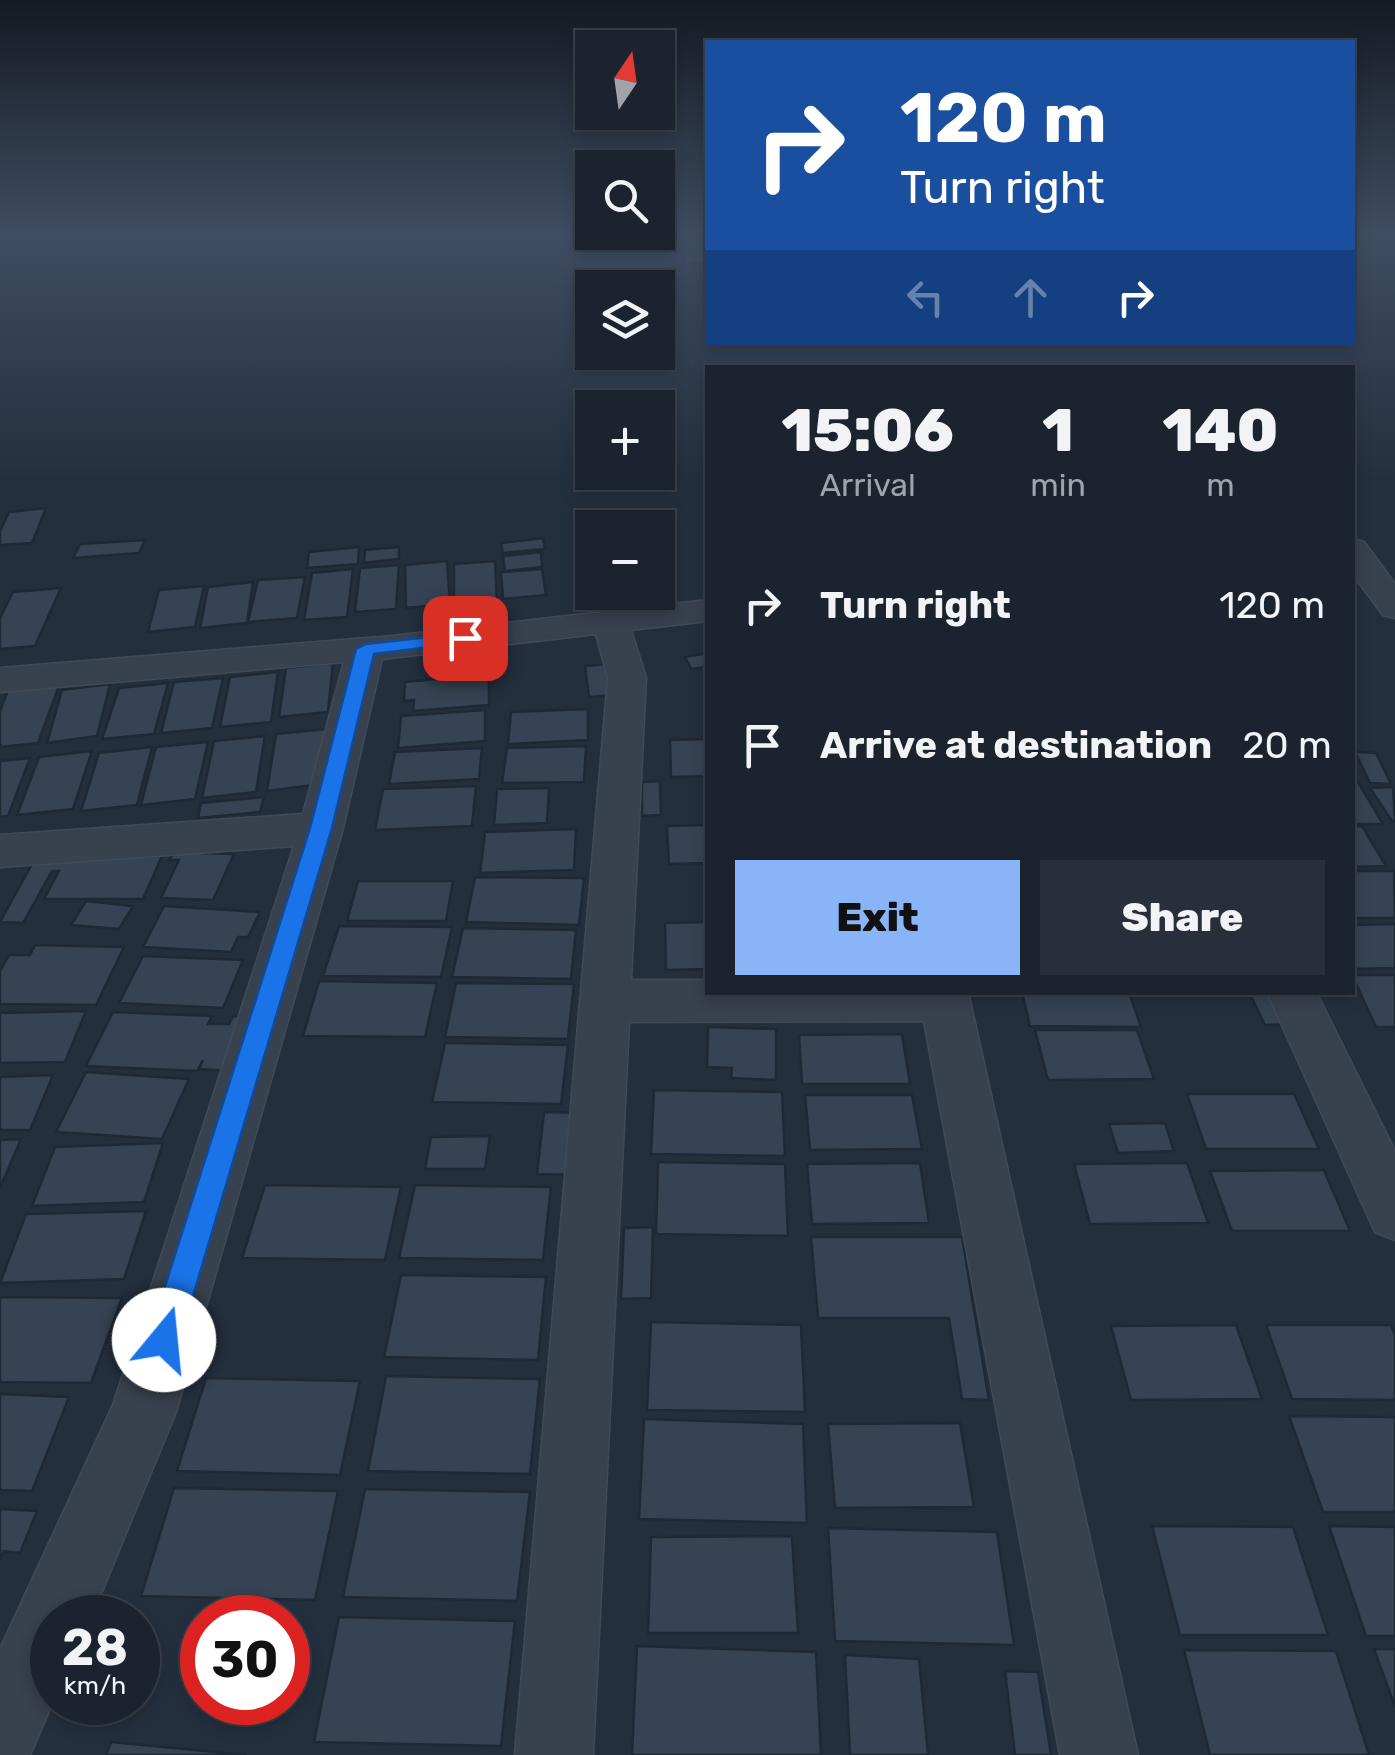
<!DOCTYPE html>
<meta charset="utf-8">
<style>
:root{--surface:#1b232e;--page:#282f3a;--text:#f1f3f6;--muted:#a0a4aa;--line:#39404a;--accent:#8ab4f8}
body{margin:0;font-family:Rubik,sans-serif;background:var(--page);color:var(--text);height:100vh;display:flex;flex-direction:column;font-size:38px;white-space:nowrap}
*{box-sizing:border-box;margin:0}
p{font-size:32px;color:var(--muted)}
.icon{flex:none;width:55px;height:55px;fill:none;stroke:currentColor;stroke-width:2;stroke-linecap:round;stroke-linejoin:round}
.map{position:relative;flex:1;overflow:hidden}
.side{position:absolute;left:705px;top:365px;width:650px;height:630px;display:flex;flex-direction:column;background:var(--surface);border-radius:0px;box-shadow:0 5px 15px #0003,0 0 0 2px var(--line)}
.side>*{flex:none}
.top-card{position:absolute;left:705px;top:40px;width:650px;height:305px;border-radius:0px;box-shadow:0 5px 15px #0003,0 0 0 2px var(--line);background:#1a4fa0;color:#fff;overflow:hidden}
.needle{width:65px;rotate:13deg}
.buttons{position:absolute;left:575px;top:30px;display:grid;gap:20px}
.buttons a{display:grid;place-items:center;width:100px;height:100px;border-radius:0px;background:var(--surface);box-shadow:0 5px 15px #0003,0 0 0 2px var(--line);font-size:50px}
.speed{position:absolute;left:30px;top:1595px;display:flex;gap:20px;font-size:50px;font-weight:700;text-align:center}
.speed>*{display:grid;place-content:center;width:130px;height:130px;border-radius:50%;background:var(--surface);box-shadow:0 5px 15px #0003,0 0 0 2px var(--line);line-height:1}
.speed small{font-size:25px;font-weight:400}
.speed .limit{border:15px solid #d22;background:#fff;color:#111}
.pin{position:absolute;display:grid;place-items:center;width:85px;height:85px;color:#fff;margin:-42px;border-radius:20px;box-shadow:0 5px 15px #0006}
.me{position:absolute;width:110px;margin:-55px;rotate:17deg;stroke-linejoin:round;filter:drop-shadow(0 0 8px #0008)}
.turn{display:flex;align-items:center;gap:35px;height:210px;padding:0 30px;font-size:45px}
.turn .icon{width:130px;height:130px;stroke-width:2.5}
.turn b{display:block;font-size:70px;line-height:85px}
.lanes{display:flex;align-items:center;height:95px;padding:0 30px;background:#0003;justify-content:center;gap:50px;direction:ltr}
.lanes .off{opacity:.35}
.eta{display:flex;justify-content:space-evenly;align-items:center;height:170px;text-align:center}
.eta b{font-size:60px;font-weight:800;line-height:70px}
.cta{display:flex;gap:20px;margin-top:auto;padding:20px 30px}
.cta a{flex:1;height:115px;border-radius:0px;background:var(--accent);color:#111;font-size:40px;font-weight:800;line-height:115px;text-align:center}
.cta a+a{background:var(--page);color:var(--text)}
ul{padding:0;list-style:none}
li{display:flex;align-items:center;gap:30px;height:140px;padding:0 30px}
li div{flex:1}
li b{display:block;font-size:38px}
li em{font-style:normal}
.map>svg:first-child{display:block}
</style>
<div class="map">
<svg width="1395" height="1755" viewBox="0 0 1395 1755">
<rect width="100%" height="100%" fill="#242f3e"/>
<g fill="#364354" stroke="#1f2835" stroke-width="2.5">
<polygon points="708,252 708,262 685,264 681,253"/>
<polygon points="46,508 32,543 0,545 0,531 9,512"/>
<polygon points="667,514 675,527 643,527 639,519"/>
<polygon points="543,538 545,549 503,553 501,543"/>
<polygon points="145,540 139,553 73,558 80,544"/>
<polygon points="359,547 358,564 307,568 309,552"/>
<polygon points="399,547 399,559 364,563 365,550"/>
<polygon points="541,552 542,567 505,571 503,556"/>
<polygon points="447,561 450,604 406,608 405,565"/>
<polygon points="495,561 497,603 454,607 454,564"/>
<polygon points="399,565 396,609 355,612 360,568"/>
<polygon points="353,569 347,617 304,620 312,573"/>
<polygon points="542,569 546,595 503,599 501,572"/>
<polygon points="305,577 297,618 248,622 258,580"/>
<polygon points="253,582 247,623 200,628 208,587"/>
<polygon points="204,586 195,627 148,632 159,590"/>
<polygon points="61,588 35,646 0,649 0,618 13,592"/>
<polygon points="708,653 708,667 691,669 685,657"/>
<polygon points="333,663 328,712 279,717 286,668"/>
<polygon points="608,664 614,695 589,697 585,666"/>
<polygon points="278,672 271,722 220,727 230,677"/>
<polygon points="489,674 489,705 413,711 414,700 404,701 405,682"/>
<polygon points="223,678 212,728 161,733 174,682"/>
<polygon points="61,680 38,743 0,747 0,711 10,685"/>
<polygon points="168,683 154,734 102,739 119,688"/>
<polygon points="110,684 97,736 47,743 62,690"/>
<polygon points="588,709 588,740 508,744 511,712"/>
<polygon points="485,710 485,741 398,748 401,716"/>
<polygon points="327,729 321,784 267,791 276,734"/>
<polygon points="265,736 256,792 202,798 214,741"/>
<polygon points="708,739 708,776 671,777 670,740"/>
<polygon points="208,742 195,799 141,805 156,747"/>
<polygon points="586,746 584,782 502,783 507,748"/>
<polygon points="152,747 137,805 81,811 99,753"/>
<polygon points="482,748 479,779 389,784 395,752"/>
<polygon points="92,751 73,809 17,815 39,757"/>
<polygon points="1355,752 1376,753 1391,784 1370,783"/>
<polygon points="30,758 8,816 0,817 0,761"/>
<polygon points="660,781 661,815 642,816 642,782"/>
<polygon points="1352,782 1358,782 1383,824 1352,824"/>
<polygon points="476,786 472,826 375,830 383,789"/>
<polygon points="1393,787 1395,821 1392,821 1370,788"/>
<polygon points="549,788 547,823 494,825 497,789"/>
<polygon points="264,797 260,812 198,818 201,803"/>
<polygon points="708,825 708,863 669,864 667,826"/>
<polygon points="1362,826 1386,866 1352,867 1352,827"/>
<polygon points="576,829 574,870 480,873 485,832"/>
<polygon points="174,852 234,854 213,900 161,898 179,860 169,860"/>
<polygon points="37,855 162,856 143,899 44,899 59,871 52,871 23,923 0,922"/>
<polygon points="1352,871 1394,871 1395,918 1352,918"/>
<polygon points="475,877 584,878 579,925 466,922"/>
<polygon points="358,881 453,881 446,921 347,921"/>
<polygon points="86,901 133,906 119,929 71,925"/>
<polygon points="164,906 260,912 248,937 238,937 231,952 143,947"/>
<polygon points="708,922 708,969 666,970 665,923"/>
<polygon points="1395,924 1395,968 1352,969 1352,925"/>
<polygon points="339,926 452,927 441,977 323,976"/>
<polygon points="463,928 576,930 571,979 452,977"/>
<polygon points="35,945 124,947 96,1005 0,1004 0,971 9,955 30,955"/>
<polygon points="143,956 243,960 223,1008 119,1003"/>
<polygon points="1352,975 1395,975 1395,1027 1376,1027"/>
<polygon points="319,981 437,983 425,1037 303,1036"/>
<polygon points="456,983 574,984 568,1039 445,1037"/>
<polygon points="1022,992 1129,992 1141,1027 1030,1026"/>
<polygon points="1249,992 1284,992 1300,1024 1265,1025"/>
<polygon points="86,1011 65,1062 0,1063 0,1013"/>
<polygon points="113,1012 212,1016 208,1024 229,1024 233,1016 250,1017 229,1071 199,1069 203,1060 197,1071 86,1066"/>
<polygon points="708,1027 776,1029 776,1080 731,1078 732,1068 707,1067"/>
<polygon points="1035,1030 1137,1030 1154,1079 1048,1080"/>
<polygon points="902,1034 910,1084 802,1084 799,1035"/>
<polygon points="445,1043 568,1045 561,1104 432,1102"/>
<polygon points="86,1072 189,1079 162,1139 56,1132"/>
<polygon points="53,1075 30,1130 0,1130 0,1077"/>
<polygon points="654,1090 782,1092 785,1156 651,1154"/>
<polygon points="1187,1094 1294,1094 1319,1149 1206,1149"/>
<polygon points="805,1095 912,1095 922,1149 810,1150"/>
<polygon points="544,1112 585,1113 578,1175 537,1174"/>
<polygon points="1165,1123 1174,1151 1118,1153 1109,1124"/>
<polygon points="490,1136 485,1169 425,1169 431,1137"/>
<polygon points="21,1139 0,1188 0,1140"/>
<polygon points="163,1143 144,1202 32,1206 55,1147"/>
<polygon points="658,1162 785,1164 788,1236 656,1234"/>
<polygon points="920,1163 929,1223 812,1224 807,1164"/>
<polygon points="1187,1163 1208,1223 1090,1224 1074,1164"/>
<polygon points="1324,1170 1350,1231 1232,1231 1210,1171"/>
<polygon points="265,1185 401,1187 385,1260 242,1258"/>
<polygon points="415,1185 551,1187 543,1260 399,1258"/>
<polygon points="146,1211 124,1279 0,1283 26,1214"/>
<polygon points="653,1227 651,1298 621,1299 624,1228"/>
<polygon points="811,1237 962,1237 989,1400 962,1399 949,1318 818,1318"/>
<polygon points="401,1275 546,1277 538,1360 384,1357"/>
<polygon points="0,1297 122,1298 91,1383 0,1382"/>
<polygon points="651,1322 801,1325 805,1412 647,1410"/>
<polygon points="1236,1325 1262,1399 1131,1400 1111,1326"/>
<polygon points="1266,1325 1391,1325 1395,1335 1395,1400 1292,1399"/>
<polygon points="386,1376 540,1379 530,1474 368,1471"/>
<polygon points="206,1378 360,1381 340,1475 177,1471"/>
<polygon points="0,1394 69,1397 32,1491 0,1490"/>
<polygon points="1289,1416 1395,1417 1395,1512 1323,1512"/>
<polygon points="644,1419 803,1424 807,1523 639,1519"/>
<polygon points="960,1423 974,1507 835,1508 828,1424"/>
<polygon points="174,1488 338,1491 315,1600 141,1596"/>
<polygon points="365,1489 530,1492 517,1601 343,1597"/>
<polygon points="0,1509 37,1511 20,1553 4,1551 0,1560"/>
<polygon points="1152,1526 1293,1527 1328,1635 1180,1635"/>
<polygon points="1329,1526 1395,1527 1395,1636 1366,1636"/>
<polygon points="828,1528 997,1532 1014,1645 835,1641"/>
<polygon points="792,1536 798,1633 648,1633 651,1537"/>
<polygon points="339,1617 515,1621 501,1746 314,1742"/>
<polygon points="637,1646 816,1652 821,1755 632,1755"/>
<polygon points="1374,1649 1395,1649 1395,1707"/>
<polygon points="1184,1650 1336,1651 1369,1755 1210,1755"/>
<polygon points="845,1655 919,1659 928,1755 850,1755"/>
<polygon points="1005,1671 1038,1672 1051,1755 1015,1755"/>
<polygon points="111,1742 247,1755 106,1755"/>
</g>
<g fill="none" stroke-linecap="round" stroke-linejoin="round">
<defs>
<g id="minor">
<polygon points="1352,539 1364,542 1395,584 1395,618 1383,615 1352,573"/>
<polygon points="708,600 708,621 631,630 646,678 631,980 708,980 708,992 968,992 1138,1755 1060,1755 924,1021 629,1022 593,1755 515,1755 608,678 596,634 382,659 343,828 176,1412 91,1618 52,1618 53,1702 30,1755 0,1755 0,1649 113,1405 294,846 0,867 0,835 303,814 344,662 0,692 0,668 392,636"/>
<polygon points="1267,992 1316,992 1395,1151 1395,1240 1375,1232"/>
</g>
</defs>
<use href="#minor" stroke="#414a57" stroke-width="3"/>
<use href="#minor" fill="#38414e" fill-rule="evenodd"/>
</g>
<linearGradient id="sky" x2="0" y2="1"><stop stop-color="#141a22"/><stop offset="0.49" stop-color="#3f4d63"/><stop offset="1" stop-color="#3f4d63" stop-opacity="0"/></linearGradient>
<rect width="1395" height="479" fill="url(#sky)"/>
<polygon fill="#1a73e8" stroke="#114b97" stroke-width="2.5" points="465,633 474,638 471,642 374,654 332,828 180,1340 175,1352 164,1356 153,1352 148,1340 310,828 356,649 366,644"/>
</svg>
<div class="buttons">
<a><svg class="needle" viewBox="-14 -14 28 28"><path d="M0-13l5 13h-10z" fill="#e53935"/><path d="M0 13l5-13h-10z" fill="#a0a4aa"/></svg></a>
<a><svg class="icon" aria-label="search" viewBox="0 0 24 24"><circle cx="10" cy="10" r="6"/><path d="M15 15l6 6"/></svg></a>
<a><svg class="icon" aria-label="layers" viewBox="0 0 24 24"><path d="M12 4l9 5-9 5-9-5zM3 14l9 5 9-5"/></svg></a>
<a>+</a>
<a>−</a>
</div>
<div class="speed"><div>28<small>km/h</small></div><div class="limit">30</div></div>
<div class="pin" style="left:465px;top:638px;background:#d93025"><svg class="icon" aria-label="arrive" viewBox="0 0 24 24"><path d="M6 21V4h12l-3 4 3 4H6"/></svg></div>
<svg class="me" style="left:164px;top:1340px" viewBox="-20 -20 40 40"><circle r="19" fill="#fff"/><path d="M0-13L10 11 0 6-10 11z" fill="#1a73e8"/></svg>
<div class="top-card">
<div class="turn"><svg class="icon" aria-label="right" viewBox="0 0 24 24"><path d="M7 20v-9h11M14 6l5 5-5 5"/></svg><div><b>120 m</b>Turn right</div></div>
<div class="lanes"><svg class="icon off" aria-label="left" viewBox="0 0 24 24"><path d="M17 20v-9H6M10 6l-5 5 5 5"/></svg><svg class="icon off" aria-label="ahead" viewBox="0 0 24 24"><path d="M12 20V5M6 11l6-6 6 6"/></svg><svg class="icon" aria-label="right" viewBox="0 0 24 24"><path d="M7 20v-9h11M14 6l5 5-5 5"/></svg></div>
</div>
<section class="side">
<div class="eta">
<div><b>15:06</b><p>Arrival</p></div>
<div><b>1</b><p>min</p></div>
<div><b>140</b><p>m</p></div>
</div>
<ul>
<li><svg class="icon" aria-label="right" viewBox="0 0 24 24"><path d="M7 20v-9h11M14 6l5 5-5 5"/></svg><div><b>Turn right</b></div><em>120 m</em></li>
<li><svg class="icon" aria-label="arrive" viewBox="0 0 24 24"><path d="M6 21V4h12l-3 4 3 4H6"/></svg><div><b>Arrive at destination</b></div><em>20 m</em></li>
</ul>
<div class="cta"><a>Exit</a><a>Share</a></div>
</section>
</div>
